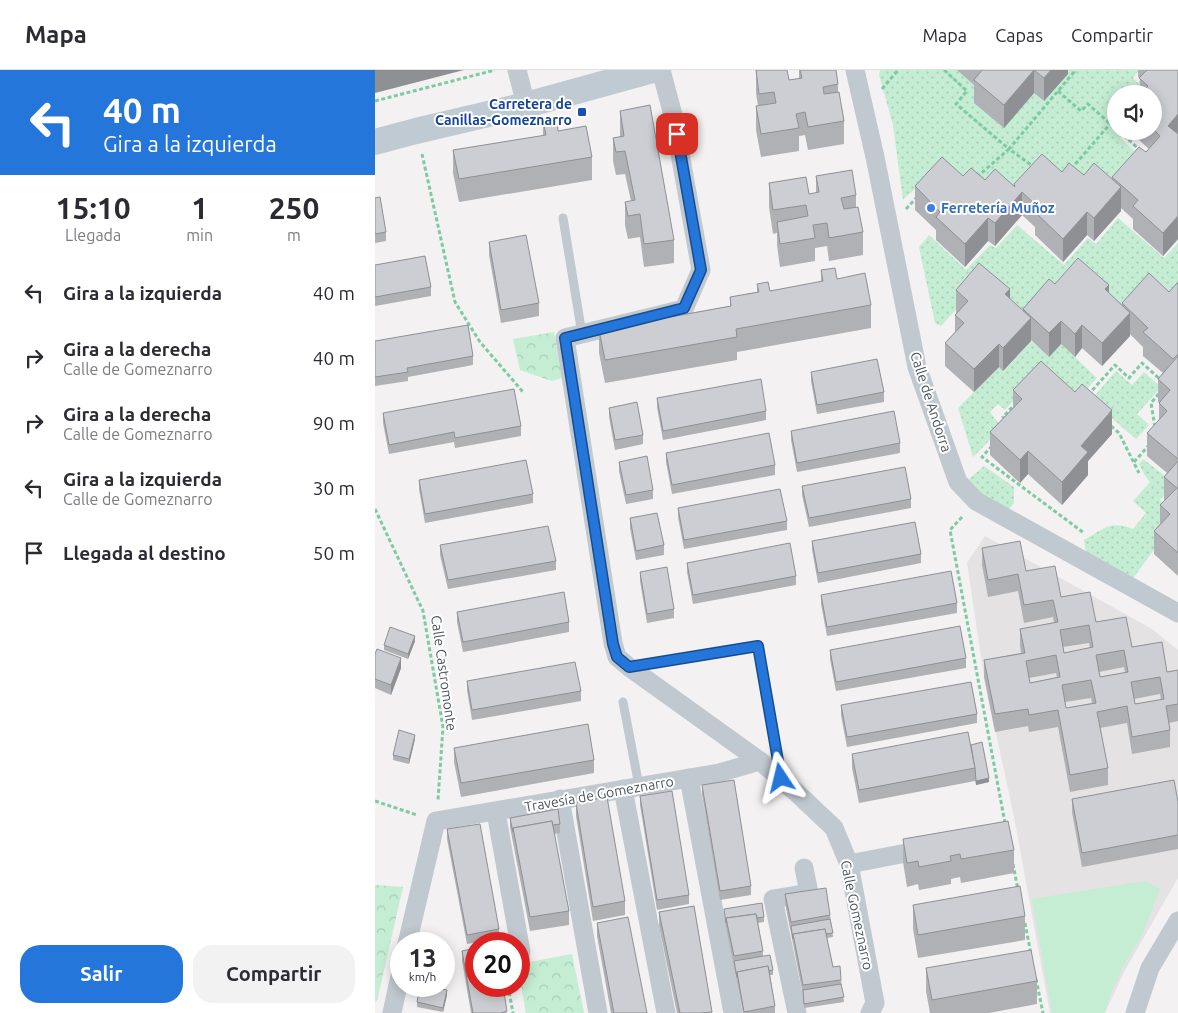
<!DOCTYPE html>
<html lang="es">
<meta charset="utf-8">
<style>
:root{--surface:#fff;--page:#f2f2f3;--text:#2b2b33;--muted:#7c7c81;--line:#e1e1e2;--accent:#2576da}
body{margin:0;font-family:Ubuntu,sans-serif;background:var(--page);color:var(--text);height:100vh;display:flex;flex-direction:column;font-size:19px;white-space:nowrap}
*{box-sizing:border-box;margin:0}
p{font-size:16px;color:var(--muted)}
.icon{flex:none;width:28px;height:28px;fill:none;stroke:currentColor;stroke-width:2;stroke-linecap:round;stroke-linejoin:round}
.map{position:relative;flex:1;overflow:hidden}
.details{display:flex;flex-direction:column;background:var(--surface);width:375px}
.details>*{flex:none}
.banner{background:#2576da;color:#fff;overflow:hidden}
.tools{position:absolute;left:732px;top:15px;display:grid;gap:10px}
.tools a{display:grid;place-items:center;width:55px;height:55px;border-radius:50%;background:var(--surface);box-shadow:0 2px 12px #0003;font-size:25px}
.speed{position:absolute;left:15px;top:862px;display:flex;gap:10px;font-size:25px;font-weight:700;text-align:center}
.speed>*{display:grid;place-content:center;width:65px;height:65px;border-radius:50%;background:var(--surface);box-shadow:0 2px 12px #0003;line-height:1}
.speed small{font-size:12px;font-weight:400}
.speed .limit{border:8px solid #d22;background:#fff;color:#111}
.pin{position:absolute;display:grid;place-items:center;width:42px;height:42px;color:#fff;margin:-21px;border-radius:10px;box-shadow:0 2px 8px #0006}
.me{position:absolute;width:55px;margin:-28px;rotate:350deg;stroke-linejoin:round;filter:drop-shadow(0 0 4px #0008)}
.turn{display:flex;align-items:center;gap:18px;height:105px;padding:0 20px;font-size:22px}
.turn .icon{width:65px;height:65px;stroke-width:2.5}
.turn b{display:block;font-size:35px;line-height:42px}
.eta{display:flex;justify-content:space-evenly;align-items:center;height:85px;text-align:center}
.eta b{font-size:30px;font-weight:700;line-height:35px}
.action{display:flex;gap:10px;margin-top:auto;padding:10px 20px}
.action a{flex:1;height:58px;border-radius:20px;background:var(--accent);color:#fff;font-size:20px;font-weight:700;line-height:58px;text-align:center}
.action a+a{background:var(--page);color:var(--text)}
ul{padding:0;list-style:none}
li{display:flex;align-items:center;gap:15px;height:65px;padding:0 20px}
li div{flex:1}
li b{display:block;font-size:19px}
li em{font-style:normal}
header{display:flex;align-items:center;gap:30px;box-sizing:border-box;height:70px;padding:0 25px;background:var(--surface);border-bottom:1px solid var(--line)}
header strong{font-size:24px}
nav{display:flex;gap:28px;margin-inline-start:auto;font-size:18px}
main{display:flex;flex:1;min-height:0}
.map>svg:first-child{display:block}
</style>
<header>
<strong>Mapa</strong>
<nav><a>Mapa</a><a>Capas</a><a>Compartir</a></nav>
</header>
<main>
<section class="details">
<div class="banner">
<div class="turn"><svg class="icon" aria-label="left" viewBox="0 0 24 24"><path d="M17 20v-9H6M10 6l-5 5 5 5"/></svg><div><b>40 m</b>Gira a la izquierda</div></div>
</div>
<div class="eta">
<div><b>15:10</b><p>Llegada</p></div>
<div><b>1</b><p>min</p></div>
<div><b>250</b><p>m</p></div>
</div>
<ul>
<li><svg class="icon" aria-label="left" viewBox="0 0 24 24"><path d="M17 20v-9H6M10 6l-5 5 5 5"/></svg><div><b>Gira a la izquierda</b></div><em>40 m</em></li>
<li><svg class="icon" aria-label="right" viewBox="0 0 24 24"><path d="M7 20v-9h11M14 6l5 5-5 5"/></svg><div><b>Gira a la derecha</b><p>Calle de Gomeznarro</p></div><em>40 m</em></li>
<li><svg class="icon" aria-label="right" viewBox="0 0 24 24"><path d="M7 20v-9h11M14 6l5 5-5 5"/></svg><div><b>Gira a la derecha</b><p>Calle de Gomeznarro</p></div><em>90 m</em></li>
<li><svg class="icon" aria-label="left" viewBox="0 0 24 24"><path d="M17 20v-9H6M10 6l-5 5 5 5"/></svg><div><b>Gira a la izquierda</b><p>Calle de Gomeznarro</p></div><em>30 m</em></li>
<li><svg class="icon" aria-label="arrive" viewBox="0 0 24 24"><path d="M6 21V4h12l-3 4 3 4H6"/></svg><div><b>Llegada al destino</b></div><em>50 m</em></li>
</ul>
<div class="action"><a>Salir</a><a>Compartir</a></div>
</section>
<div class="map">
<svg width="803" height="943" viewBox="0 0 803 943">
<defs>
<pattern id="grass-dots" width="8" height="8" patternUnits="userSpaceOnUse" patternTransform="scale(1.25)"><rect width="8" height="8" fill="#c4edd3"/><path d="M2 2h.1M6 6h.1" fill="none" stroke="#aacdb8" stroke-width="1.8" stroke-linecap="round"/></pattern>
<pattern id="park-crowns" width="20" height="18" patternUnits="userSpaceOnUse" patternTransform="scale(1.25)"><rect width="20" height="18" fill="#c4edd3"/><path d="M2 6a3 3 0 1 1 6 0M12 15a3 3 0 1 1 6 0" fill="none" stroke="#aacdb8"/></pattern>
</defs>
<rect width="100%" height="100%" fill="#f3f1f1"/>
<polygon fill="#e4e2e3" points="610,466 777,559 803,580 803,808 749,902 730,943 675,943 639,747 609,607 592,493"/>
<g fill="url(#grass-dots)">
<polygon points="505,0 764,0 758,8 768,18 764,24 741,24 741,61 750,61 745,68 767,88 736,125 638,133 609,128 567,94 528,130 518,55 504,5"/>
<polygon points="743,148 789,188 803,173 803,233 746,254 651,255 605,214 566,256 560,253 544,177 554,165 591,200 615,175 621,178 642,155 689,195 713,168 721,174"/>
<polygon points="656,271 674,286 686,274 722,308 706,326 666,301 630,340 623,334 615,342 627,358 598,387 583,338 624,297 629,301"/>
<polygon points="741,301 757,315 769,302 786,317 762,344 774,355 761,369 716,330"/>
<path d="M768 389 799 413 785 430 797 441 789 466 756 511 715 491 710 478 709 470C730 459 733 450 758 459L771 443 758 431 775 412 769 404 764 394Z"/>
<polygon points="609,396 639,417 639,433 631,443 604,426 593,410"/>
</g>
<g fill="url(#park-crowns)">
<polygon points="179,262 187,308 177,311 145,300 138,269"/>
<polygon points="0,815 28,817 2,931 0,932"/>
<polygon points="197,884 209,943 151,943 144,905 144,894"/>
</g>
<polygon fill="#c4edd3" points="770,811 785,819 766,867 748,896 734,928 730,943 677,943 657,829"/>
<g fill="none" stroke-linecap="round" stroke-linejoin="round">
<g stroke="#7dcaa3" stroke-width="3" stroke-dasharray="4 2.5" stroke-linecap="butt">
<polyline points="569,0 592,21 581,34 634,79 699,2 697,0"/>
<polyline points="507,19 523,0"/>
<polyline points="683,21 706,41 713,34 741,59"/>
<polyline points="0,31 120,0"/>
<polyline points="744,61 766,81"/>
<polyline points="47,84 80,232 105,272 148,322"/>
<polyline points="696,99 735,54"/>
<polyline points="602,107 634,79 659,97"/>
<polyline points="531,139 542,127"/>
<polyline points="713,325 740,295 754,308 767,293 786,310"/>
<polyline points="631,349 628,347 641,333"/>
<polyline points="736,356 744,363 764,403"/>
<polyline points="780,357 776,333 785,322"/>
<polyline points="617,376 607,387 709,463"/>
<polyline points="759,392 775,374"/>
<polyline points="0,439 48,541 68,657 63,730"/>
<polyline points="587,447 575,460 630,753"/>
<polyline points="0,731 42,745"/>
<polyline points="638,794 643,820"/>
<polyline points="650,853 656,884"/>
<polyline points="661,909 668,943"/>
<polyline points="133,916 138,943"/>
</g>
<g stroke="#c0c9cf" stroke-width="9">
<polyline points="188,148 207,264"/>
<polyline points="256,597 383,576 405,705"/>
<polyline points="248,632 264,716"/>
</g>
<g stroke="#c0c9cf" stroke-width="19">
<polyline points="142,0 151,35"/>
<polyline points="286,0 298,45 326,200 309,239 190,268 238,573 242,587 254,597 385,691 423,724 459,758 474,794 500,933 495,943"/>
<polyline points="480,0 500,87 542,297 583,412 601,431 803,543"/>
<polyline points="314,708 358,943"/>
<polyline points="248,719 291,943"/>
<polyline points="185,729 223,943"/>
<polyline points="121,742 146,882"/>
<polyline points="474,794 552,779"/>
<polyline points="32,874 61,751 344,703 385,691"/>
<polyline points="17,943 26,901"/>
<polyline points="422,943 398,829 434,823 429,798"/>
<polyline points="760,943 775,898 803,851"/>
</g>
<polyline stroke="#c0cad3" stroke-width="26" points="0,72 41,61 151,35 278,0"/>
</g>
<g fill="#afb1b5" fill-rule="evenodd">
<polygon points="381,0 414,10 424,9 424,0 461,0 463,14 463,22 469,51 469,74 433,80 430,65 424,66 424,81 386,87 381,60 381,36 383,36 381,23"/>
<polygon points="582,0 693,0 693,4 669,31 659,23 629,58 599,33 599,15"/>
<polygon points="763,0 803,0 803,169 788,186 758,159 758,149 746,138 746,141 719,171 712,165 688,192 660,165 660,157 647,145 620,176 613,171 590,197 561,170 561,160 540,140 540,116 588,106 639,115 639,114 687,102 737,110 737,107 771,82 774,79 754,61 779,61 779,24 764,24 765,8 763,7"/>
<polygon points="245,41 299,170 299,193 269,197 265,167 253,169 250,155 250,132 256,131 250,104 241,105 238,91 238,68 245,67"/>
<polygon points="168,51 183,61 217,87 217,110 84,132 78,103 78,80 168,66"/>
<polygon points="441,106 481,125 481,137 488,162 488,185 454,191 452,176 440,178 440,191 405,197 402,175 402,163 398,164 394,137 394,113 434,124 441,123"/>
<polygon points="0,128 11,162 11,171 0,173"/>
<polygon points="114,172 164,233 164,246 126,253 114,185"/>
<polygon points="0,195 56,217 56,226 0,236"/>
<polygon points="446,200 462,209 496,235 496,258 362,282 362,290 230,313 224,283 224,260 355,236 355,227 382,222 382,214 395,221 446,212"/>
<polygon points="680,214 734,223 747,235 747,233 794,222 803,214 803,506 779,484 779,461 785,454 785,435 789,431 789,407 792,403 772,386 772,363 784,350 784,333 783,332 783,309 788,303 768,286 768,277 755,264 755,266 727,296 707,278 700,287 686,274 674,287 656,270 656,271 628,301 624,297 599,322 570,296 570,273 580,262 580,245 581,244 581,220 635,229 648,241 648,239"/>
<polygon points="0,271 98,286 98,295 33,307 33,311 0,316"/>
<polygon points="436,302 509,322 509,332 442,344 436,311"/>
<polygon points="638,320 737,364 713,391 713,405 687,435 653,404 645,413 615,385 615,362 638,338"/>
<polygon points="282,328 391,341 391,350 288,370 282,337"/>
<polygon points="234,338 268,365 268,374 240,380 234,347"/>
<polygon points="8,343 146,356 146,366 80,378 79,372 14,384 8,353"/>
<polygon points="416,361 525,373 525,383 422,402 416,370"/>
<polygon points="291,383 400,395 400,405 297,424 291,392"/>
<polygon points="244,392 278,420 278,429 251,434 244,401"/>
<polygon points="44,410 158,424 158,433 50,453 44,419"/>
<polygon points="427,416 536,429 536,438 434,457 427,425"/>
<polygon points="303,438 412,451 412,460 309,479 303,447"/>
<polygon points="255,448 289,475 289,485 261,490 255,458"/>
<polygon points="437,471 546,484 546,493 443,513 437,480"/>
<polygon points="65,475 181,491 181,500 73,519 65,485"/>
<path d="M607 478 651 501 792 602 803 600V651L794 653 795 660V677L757 684 752 653 725 658 733 698V715L695 722 683 657 654 662 653 656 620 662 609 607V590L646 583 645 576V559L679 553 678 547 649 553 643 521 613 527 607 495ZM714 573 715 578 689 583 688 577ZM749 597 750 603 725 607 724 602ZM681 603 682 607 655 613 654 608ZM785 624 786 630 760 634 759 629ZM716 628 717 633 691 638 690 632Z"/>
<polygon points="312,493 421,506 421,515 318,534 312,502"/>
<polygon points="265,502 299,539 299,548 272,553 265,511"/>
<polygon points="446,525 582,533 582,543 452,566 446,534"/>
<polygon points="82,542 194,552 194,562 88,582 82,552"/>
<polygon points="40,571 33,589 9,580 9,575"/>
<polygon points="455,580 591,588 591,598 461,621 455,589"/>
<polygon points="0,584 26,598 16,625 0,618"/>
<polygon points="92,611 206,621 206,631 97,650 92,620"/>
<polygon points="466,635 602,644 602,653 472,677 466,645"/>
<polygon points="40,669 34,694 18,690 18,685"/>
<polygon points="596,675 614,712 601,715 600,711 484,733 477,698 477,684"/>
<polygon points="79,678 219,690 219,703 86,727 79,692"/>
<polygon points="327,715 376,816 376,825 345,830 327,724"/>
<polygon points="265,726 314,825 314,834 282,840 265,735"/>
<polygon points="697,729 803,732 803,779 707,797 697,742"/>
<polygon points="201,733 250,831 250,845 218,851 201,746"/>
<polygon points="135,748 185,754 185,763 179,764 194,841 194,855 155,861 135,757"/>
<polygon points="72,759 124,859 124,868 92,874 72,769"/>
<polygon points="528,769 639,780 639,803 586,813 585,807 576,809 576,814 544,820 543,814 532,817 528,792"/>
<polygon points="410,824 455,845 458,867 452,868 458,897 466,910 469,932 429,938 428,925 410,833"/>
<polygon points="538,835 650,846 650,870 543,888 538,859"/>
<polygon points="319,836 337,943 302,943 284,856 284,842"/>
<polygon points="349,839 389,847 389,852 383,853 388,881 388,886 398,900 398,905 395,905 400,936 400,943 368,943 351,857"/>
<polygon points="222,853 272,943 236,943 222,866"/>
<polygon points="87,881 132,943 96,943 87,890"/>
<polygon points="551,898 662,911 662,934 614,943 555,943 551,921"/>
<polygon points="72,925 68,942 42,937 42,932"/>
</g>
<g fill="#8f9094">
<polygon points="0,0 89,0 0,23"/>
<polygon points="659,0 659,23 629,58 629,35"/>
<polygon points="676,0 693,0 693,4 669,31 669,8"/>
<polygon points="803,44 803,67 793,56"/>
<polygon points="746,117 746,141 719,171 719,148"/>
<polygon points="647,122 647,145 620,176 620,153"/>
<polygon points="803,126 803,169 788,186 788,163"/>
<polygon points="712,142 712,165 688,192 688,169"/>
<polygon points="613,148 613,171 590,197 590,174"/>
<polygon points="734,215 734,238 730,219"/>
<polygon points="635,219 635,243 630,224"/>
<polygon points="755,243 755,266 727,296 727,273"/>
<polygon points="656,248 656,271 628,301 628,278"/>
<polygon points="686,251 686,274 674,287 674,263"/>
<polygon points="707,255 707,278 700,287 700,264"/>
<polygon points="624,274 624,297 599,322 599,299"/>
<polygon points="737,340 737,364 713,391 713,405 687,435 687,412 706,376"/>
<polygon points="653,381 653,404 645,413 645,390"/>
<polygon points="40,566 40,571 33,589 33,584"/>
<polygon points="26,588 26,598 16,625 16,615"/>
<polygon points="40,665 40,669 34,694 34,689"/>
<polygon points="614,708 614,712 601,715 601,711"/>
<polygon points="72,920 72,925 68,942 68,938"/>
</g>
<g fill="#ccced3" stroke="#8f9094" fill-rule="evenodd">
<polygon points="381,0 412,0 414,10 427,8 425,0 461,0 463,14 448,17 449,24 464,22 469,51 433,57 430,42 421,44 424,58 386,64 381,36 401,33 399,22 384,24"/>
<polygon points="607,0 659,0 629,35 599,10"/>
<polygon points="659,0 676,0 669,8"/>
<polygon points="772,0 803,0 803,44 793,56 803,64 803,146 788,163 758,136 763,130 737,107 764,77 771,82 785,66 779,60 779,24 766,24 773,16 764,8"/>
<polygon points="275,35 299,170 269,174 265,144 253,146 250,132 260,130 250,81 241,82 238,68 249,66 245,41"/>
<polygon points="182,49 183,61 211,56 217,87 84,109 78,80 171,65 168,51"/>
<polygon points="667,84 687,102 694,93 709,105 719,93 746,117 719,148 712,142 688,169 660,142 664,138 647,122 620,153 613,148 590,174 561,147 565,142 540,116 567,87 588,106 596,98 610,110 620,99 640,117 639,114"/>
<polygon points="477,100 481,125 466,128 469,139 483,137 488,162 454,168 452,153 438,155 440,168 405,174 402,152 433,146 431,135 398,140 394,113 431,107 434,124 444,122 441,106"/>
<polygon points="5,127 11,162 0,164 0,128"/>
<polygon points="151,165 164,233 126,240 114,172"/>
<polygon points="50,186 56,217 0,227 0,195"/>
<polygon points="703,188 734,215 730,219 755,243 727,273 707,255 700,264 686,251 674,263 648,239 674,209 680,214"/>
<polygon points="604,193 635,219 630,224 656,248 628,278 624,274 599,299 570,273 589,253 580,245 593,231 581,220"/>
<polygon points="460,198 462,209 490,203 496,235 361,259 362,267 230,290 224,260 356,236 355,227 384,222 382,214 393,212 395,221 448,211 446,200"/>
<polygon points="774,203 794,222 802,213 803,214 803,284 798,289 768,262 773,258 747,233"/>
<polygon points="93,255 98,286 32,298 33,302 0,307 0,271"/>
<polygon points="803,286 803,389 772,363 792,341 784,333 795,320 783,309"/>
<polygon points="502,289 509,322 442,335 436,302"/>
<polygon points="666,291 700,322 707,314 737,340 706,376 713,382 687,412 653,381 645,390 615,362 647,329 638,320"/>
<polygon points="386,309 391,341 288,361 282,328"/>
<polygon points="139,319 146,356 80,368 79,362 14,375 8,343"/>
<polygon points="262,332 268,365 240,370 234,338"/>
<polygon points="519,341 525,373 422,393 416,361"/>
<polygon points="394,363 400,395 297,415 291,383"/>
<polygon points="272,386 278,420 251,425 244,392"/>
<polygon points="151,390 158,424 50,444 44,410"/>
<polygon points="803,391 803,483 779,461 795,444 785,435 802,418 789,407"/>
<polygon points="530,397 536,429 434,448 427,416"/>
<polygon points="405,419 412,451 309,470 303,438"/>
<polygon points="282,443 289,475 261,481 255,448"/>
<polygon points="540,452 546,484 443,503 437,471"/>
<polygon points="173,456 181,491 73,510 65,475"/>
<path d="M645 471 651 501 680 496 686 527 715 522 721 552 751 547 757 577 787 572 792 602 803 600V634L791 636 795 660 757 667 752 636 722 642 733 698 695 705 683 640 654 645 653 639 620 644 609 590 650 583 645 559 683 552 678 530 649 535 643 504 613 510 607 478ZM714 555 718 577 689 583 685 560ZM749 580 753 602 725 607 721 585ZM681 585 685 607 655 613 651 591ZM785 607 789 629 760 634 756 612ZM716 610 721 633 691 638 687 615Z"/>
<polygon points="415,473 421,506 318,525 312,493"/>
<polygon points="292,497 299,539 272,544 265,502"/>
<polygon points="576,501 582,533 452,557 446,525"/>
<polygon points="189,522 194,552 88,572 82,542"/>
<polygon points="585,556 591,588 461,612 455,580"/>
<polygon points="15,557 40,566 33,584 9,575"/>
<polygon points="2,579 26,588 16,615 0,609 0,584"/>
<polygon points="200,592 206,621 97,640 92,611"/>
<polygon points="596,612 602,644 472,667 466,635"/>
<polygon points="213,654 219,690 86,713 79,678"/>
<polygon points="24,660 40,665 34,689 18,685"/>
<polygon points="593,662 600,698 484,720 477,684"/>
<polygon points="607,672 614,708 601,711 600,698 596,675"/>
<polygon points="359,710 376,816 345,821 327,715"/>
<polygon points="799,710 803,732 803,765 707,783 697,729"/>
<polygon points="297,721 314,825 282,830 265,726"/>
<polygon points="232,727 250,831 218,837 201,733"/>
<polygon points="183,739 185,754 178,755 177,751 138,758 138,762 135,748"/>
<polygon points="177,751 194,841 155,847 138,758"/>
<polygon points="633,751 639,780 586,789 585,784 575,786 576,791 544,797 543,791 532,793 528,769"/>
<polygon points="105,754 124,859 92,865 72,759"/>
<polygon points="645,816 650,846 543,865 538,835"/>
<polygon points="451,818 455,845 416,852 410,824"/>
<polygon points="387,833 389,847 382,848 381,844 351,848 351,853 349,839"/>
<polygon points="319,836 337,942 325,943 305,943 284,842"/>
<polygon points="381,844 388,881 359,886 351,848"/>
<polygon points="253,847 272,943 239,943 222,853"/>
<polygon points="455,849 458,863 451,864 450,859 418,864 418,869 416,856"/>
<polygon points="450,859 458,897 465,896 466,910 428,915 418,864"/>
<polygon points="101,878 101,916 128,916 132,941 126,943 98,943 87,881"/>
<polygon points="656,880 662,911 557,930 551,898"/>
<polygon points="395,885 398,900 394,901 393,896 362,902 362,907 359,891"/>
<polygon points="393,896 400,936 369,942 362,902"/>
<polygon points="466,914 469,927 429,934 428,920"/>
<polygon points="45,916 54,916 72,920 68,938 42,932"/>
</g>
<g fill="none" stroke-linecap="round" stroke-linejoin="round">
<defs>
<polyline id="route" points="302,64 326,200 309,238 190,268 238,574 242,587 254,597 383,576 406,708"/>
</defs>
<use href="#route" stroke="#184d8e" stroke-width="12"/>
<use href="#route" stroke="#2576da" stroke-width="9"/>
</g>
<rect fill="#1a4fb4" stroke="#fff" stroke-width="2" x="202" y="37" width="10" height="10" rx="2.5"/>
<circle fill="#3f7fe0" stroke="#fff" stroke-width="2" cx="556" cy="138" r="5"/>
<g text-anchor="middle" dominant-baseline="central" stroke-width="4" stroke-linejoin="round" paint-order="stroke">
<g font-size="14" font-weight="bold" fill="#164399" stroke="#fff" text-anchor="end">
<text x="197" y="34">Carretera de<tspan x="197" dy="16">Canillas-Gomeznarro</tspan></text>
</g>
<g font-size="14" font-weight="bold" fill="#366cbe" stroke="#fff" text-anchor="start">
<text x="566" y="138">Ferretería Muñoz</text>
</g>
<g font-size="14" fill="#4a555e" stroke="#fff">
<text transform="translate(556 332) rotate(72)">Calle de Andorra</text>
<text transform="translate(69 603) rotate(82)">Calle Castromonte</text>
<text transform="translate(224 724) rotate(-10)">Travesía de Gomeznarro</text>
<text transform="translate(482 845) rotate(78)">Calle Gomeznarro</text>
</g>
</g>
</svg>
<div class="tools">
<a><svg class="icon" aria-label="sound" viewBox="0 0 24 24"><path d="M4 9h4l5-4v14l-5-4H4zM17 9q2 3 0 6"/></svg></a>
</div>
<div class="speed"><div>13<small>km/h</small></div><div class="limit">20</div></div>
<div class="pin" style="left:302px;top:64px;background:#d93025"><svg class="icon" aria-label="arrive" viewBox="0 0 24 24"><path d="M6 21V4h12l-3 4 3 4H6"/></svg></div>
<svg class="me" style="left:406px;top:708px" viewBox="-20 -20 40 40"><path d="M0-17L14 15 0 8-14 15z" fill="#2576da" stroke="#fff" stroke-width="4"/></svg>
</div>
</main>
